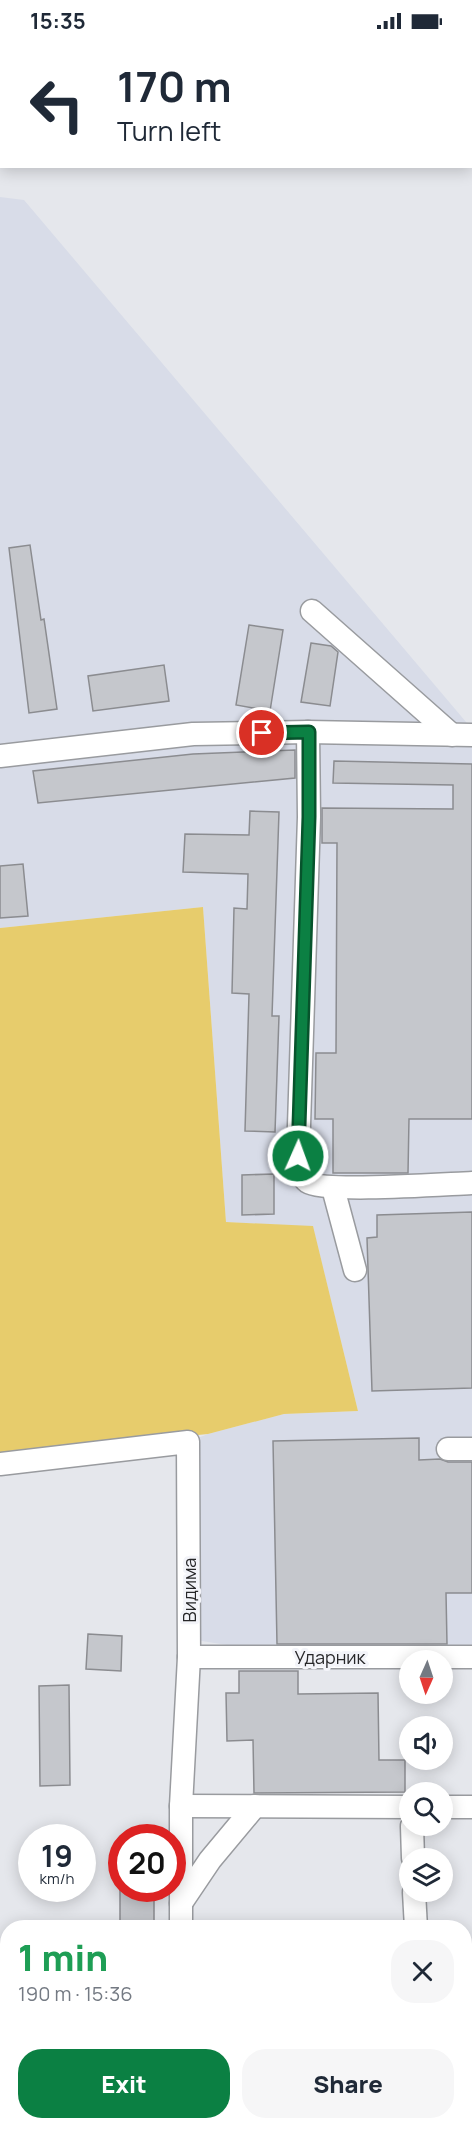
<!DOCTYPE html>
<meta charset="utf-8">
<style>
:root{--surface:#fff;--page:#f6f6f7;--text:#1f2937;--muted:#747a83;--accent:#0b8043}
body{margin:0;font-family:Manrope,sans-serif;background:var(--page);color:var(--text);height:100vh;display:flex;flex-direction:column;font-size:22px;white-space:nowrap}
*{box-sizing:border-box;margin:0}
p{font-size:20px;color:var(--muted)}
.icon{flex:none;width:33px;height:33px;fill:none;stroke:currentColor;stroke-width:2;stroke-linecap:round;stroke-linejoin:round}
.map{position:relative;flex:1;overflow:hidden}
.panel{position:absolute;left:0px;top:1878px;width:472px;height:210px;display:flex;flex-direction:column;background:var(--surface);border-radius:24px 24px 0 0;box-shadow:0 3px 15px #0003}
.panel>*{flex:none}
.banner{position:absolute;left:0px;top:0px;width:472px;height:126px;box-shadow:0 3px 15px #0003;background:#fff;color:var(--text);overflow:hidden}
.needle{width:39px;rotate:183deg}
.buttons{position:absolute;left:399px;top:1608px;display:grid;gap:12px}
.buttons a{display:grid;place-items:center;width:54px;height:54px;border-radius:50%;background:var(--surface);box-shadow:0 3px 15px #0003;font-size:30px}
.speed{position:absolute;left:18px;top:1782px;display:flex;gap:12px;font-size:30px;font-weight:700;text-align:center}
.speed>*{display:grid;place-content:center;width:78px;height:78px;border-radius:50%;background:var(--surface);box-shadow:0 3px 15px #0003;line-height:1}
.speed small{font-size:15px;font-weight:400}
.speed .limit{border:9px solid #d22;background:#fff;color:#111}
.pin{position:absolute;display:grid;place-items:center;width:51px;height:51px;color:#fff;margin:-26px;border:3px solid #fff;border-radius:50%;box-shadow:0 2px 6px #0007}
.me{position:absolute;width:66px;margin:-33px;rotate:2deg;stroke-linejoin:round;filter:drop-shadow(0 0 4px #0008)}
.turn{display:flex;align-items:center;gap:21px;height:126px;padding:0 18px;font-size:27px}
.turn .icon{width:78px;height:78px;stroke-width:2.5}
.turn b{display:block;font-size:42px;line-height:51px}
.round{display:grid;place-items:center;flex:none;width:63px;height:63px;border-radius:24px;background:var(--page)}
.headline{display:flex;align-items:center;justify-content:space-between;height:102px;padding:0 18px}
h1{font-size:36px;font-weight:800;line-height:45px;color:#1e9e55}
.button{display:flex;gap:12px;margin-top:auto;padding:12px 18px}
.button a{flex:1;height:69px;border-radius:24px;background:var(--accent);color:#fff;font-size:24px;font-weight:800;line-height:69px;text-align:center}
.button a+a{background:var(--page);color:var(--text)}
.status{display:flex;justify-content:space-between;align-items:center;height:42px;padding:0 30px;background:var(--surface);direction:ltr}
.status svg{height:16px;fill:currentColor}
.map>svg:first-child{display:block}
</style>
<div class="status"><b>15:35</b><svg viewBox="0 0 49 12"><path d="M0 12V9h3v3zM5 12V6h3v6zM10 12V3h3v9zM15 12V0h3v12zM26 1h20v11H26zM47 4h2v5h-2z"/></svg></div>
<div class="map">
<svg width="472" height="2088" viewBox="0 0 472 2088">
<rect width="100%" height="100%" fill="#e5e7ec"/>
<polygon fill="#d8dce8" points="0,155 24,158 472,687 472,1614 278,1611 189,1597 188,1400 208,1392 284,1372 358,1369 313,1185 226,1180 203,865 0,886"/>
<polygon fill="#e7cc6c" points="203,865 226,1180 313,1184 358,1369 284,1372 208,1392 0,1413 0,886"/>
<g fill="#c5c7cc" stroke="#8b8c90" stroke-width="1.5">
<polygon points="30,503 41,578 44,577 57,667 29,671 9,506"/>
<polygon points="249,583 283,588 270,669 236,663"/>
<polygon points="311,601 331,604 338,610 330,664 301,660"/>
<polygon points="164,623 169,659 93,669 88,634"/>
<polygon points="295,708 295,736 38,761 33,729 193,712"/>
<polygon points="334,719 472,722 472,1077 409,1077 408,1131 333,1131 333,1077 315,1077 316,1011 336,1011 337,801 322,801 322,766 453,767 453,743 333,741"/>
<polygon points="250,769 279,770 272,974 279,974 275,1090 245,1089 249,952 232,951 234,866 247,867 248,832 183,830 185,792 249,793"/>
<polygon points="23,822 28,874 0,876 0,824"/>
<polygon points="274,1132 274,1172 242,1173 242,1133"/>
<polygon points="472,1170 472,1346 372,1349 367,1196 377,1195 377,1173"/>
<polygon points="419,1396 419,1418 440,1417 448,1420 472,1420 472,1551 446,1551 447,1602 277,1602 273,1399"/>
<polygon points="88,1592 122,1594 121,1629 86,1627"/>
<polygon points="239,1629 298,1629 298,1652 378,1651 379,1718 405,1718 405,1750 254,1751 253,1698 227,1699 226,1651 239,1651"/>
<polygon points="69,1643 70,1743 40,1744 39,1644"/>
<rect x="120" y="1846" width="34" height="40"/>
</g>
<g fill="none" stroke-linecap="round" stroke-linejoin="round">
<defs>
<g id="minor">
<polyline points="312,569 452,693"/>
<path d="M308 690 309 775 298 1114C300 1123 300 1134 308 1140 324 1151 445 1142 472 1141"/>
<polyline points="0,714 193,692 308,690 472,693"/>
<polyline points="333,1146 355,1228"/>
<polyline points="448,1407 472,1407"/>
<polyline points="0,1422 188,1400 189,1615 181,1764 181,1886"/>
<polyline points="189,1615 472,1615"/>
<polyline points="181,1764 410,1765"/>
<polyline points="442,1765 472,1765"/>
<polyline points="412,1784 413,1816"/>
<polyline points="414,1850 416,1886"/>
<polyline points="181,1861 210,1818 255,1764"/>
<polyline points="465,1932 472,1932"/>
<polyline points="184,2080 184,2088"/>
<polyline points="256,2080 256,2088"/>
<polyline points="412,2080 413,2088"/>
</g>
</defs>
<use href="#minor" stroke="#999b9f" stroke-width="25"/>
<use href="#minor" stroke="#fff" stroke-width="22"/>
</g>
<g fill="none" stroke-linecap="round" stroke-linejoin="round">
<defs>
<polyline id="route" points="262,691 309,690 309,775 298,1114"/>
</defs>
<use href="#route" stroke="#07532c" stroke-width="15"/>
<use href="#route" stroke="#0b8043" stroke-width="10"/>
</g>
<g text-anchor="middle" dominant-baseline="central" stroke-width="6" stroke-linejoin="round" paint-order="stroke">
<g font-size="18" fill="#272729" stroke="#f3f4f9">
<text transform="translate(189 1548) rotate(-90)">Видима</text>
<text x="330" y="1615">Ударник</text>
</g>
</g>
</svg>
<div class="buttons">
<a><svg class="needle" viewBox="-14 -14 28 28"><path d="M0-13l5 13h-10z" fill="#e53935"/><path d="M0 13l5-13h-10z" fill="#747a83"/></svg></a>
<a><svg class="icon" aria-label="sound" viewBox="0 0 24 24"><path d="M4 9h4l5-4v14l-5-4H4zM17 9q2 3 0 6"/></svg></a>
<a><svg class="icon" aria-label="search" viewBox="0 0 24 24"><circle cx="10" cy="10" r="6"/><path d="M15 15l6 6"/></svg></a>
<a><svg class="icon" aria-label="layers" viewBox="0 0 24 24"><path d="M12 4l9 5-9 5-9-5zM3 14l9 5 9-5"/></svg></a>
</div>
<div class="speed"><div>19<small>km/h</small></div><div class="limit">20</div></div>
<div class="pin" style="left:262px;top:691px;background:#d93025"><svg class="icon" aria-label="arrive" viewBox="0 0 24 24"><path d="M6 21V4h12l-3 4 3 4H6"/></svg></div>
<svg class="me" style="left:298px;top:1114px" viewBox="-20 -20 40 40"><circle r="17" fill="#0b8043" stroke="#fff" stroke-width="3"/><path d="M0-11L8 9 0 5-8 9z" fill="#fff"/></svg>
<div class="banner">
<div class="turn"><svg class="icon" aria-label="left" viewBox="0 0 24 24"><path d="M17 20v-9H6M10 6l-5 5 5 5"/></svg><div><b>170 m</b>Turn left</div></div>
</div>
<section class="panel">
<div class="headline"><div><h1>1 min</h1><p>190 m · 15:36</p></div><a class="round"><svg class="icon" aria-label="close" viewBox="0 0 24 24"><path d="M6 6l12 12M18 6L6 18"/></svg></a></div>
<div class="button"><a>Exit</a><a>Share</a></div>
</section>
</div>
